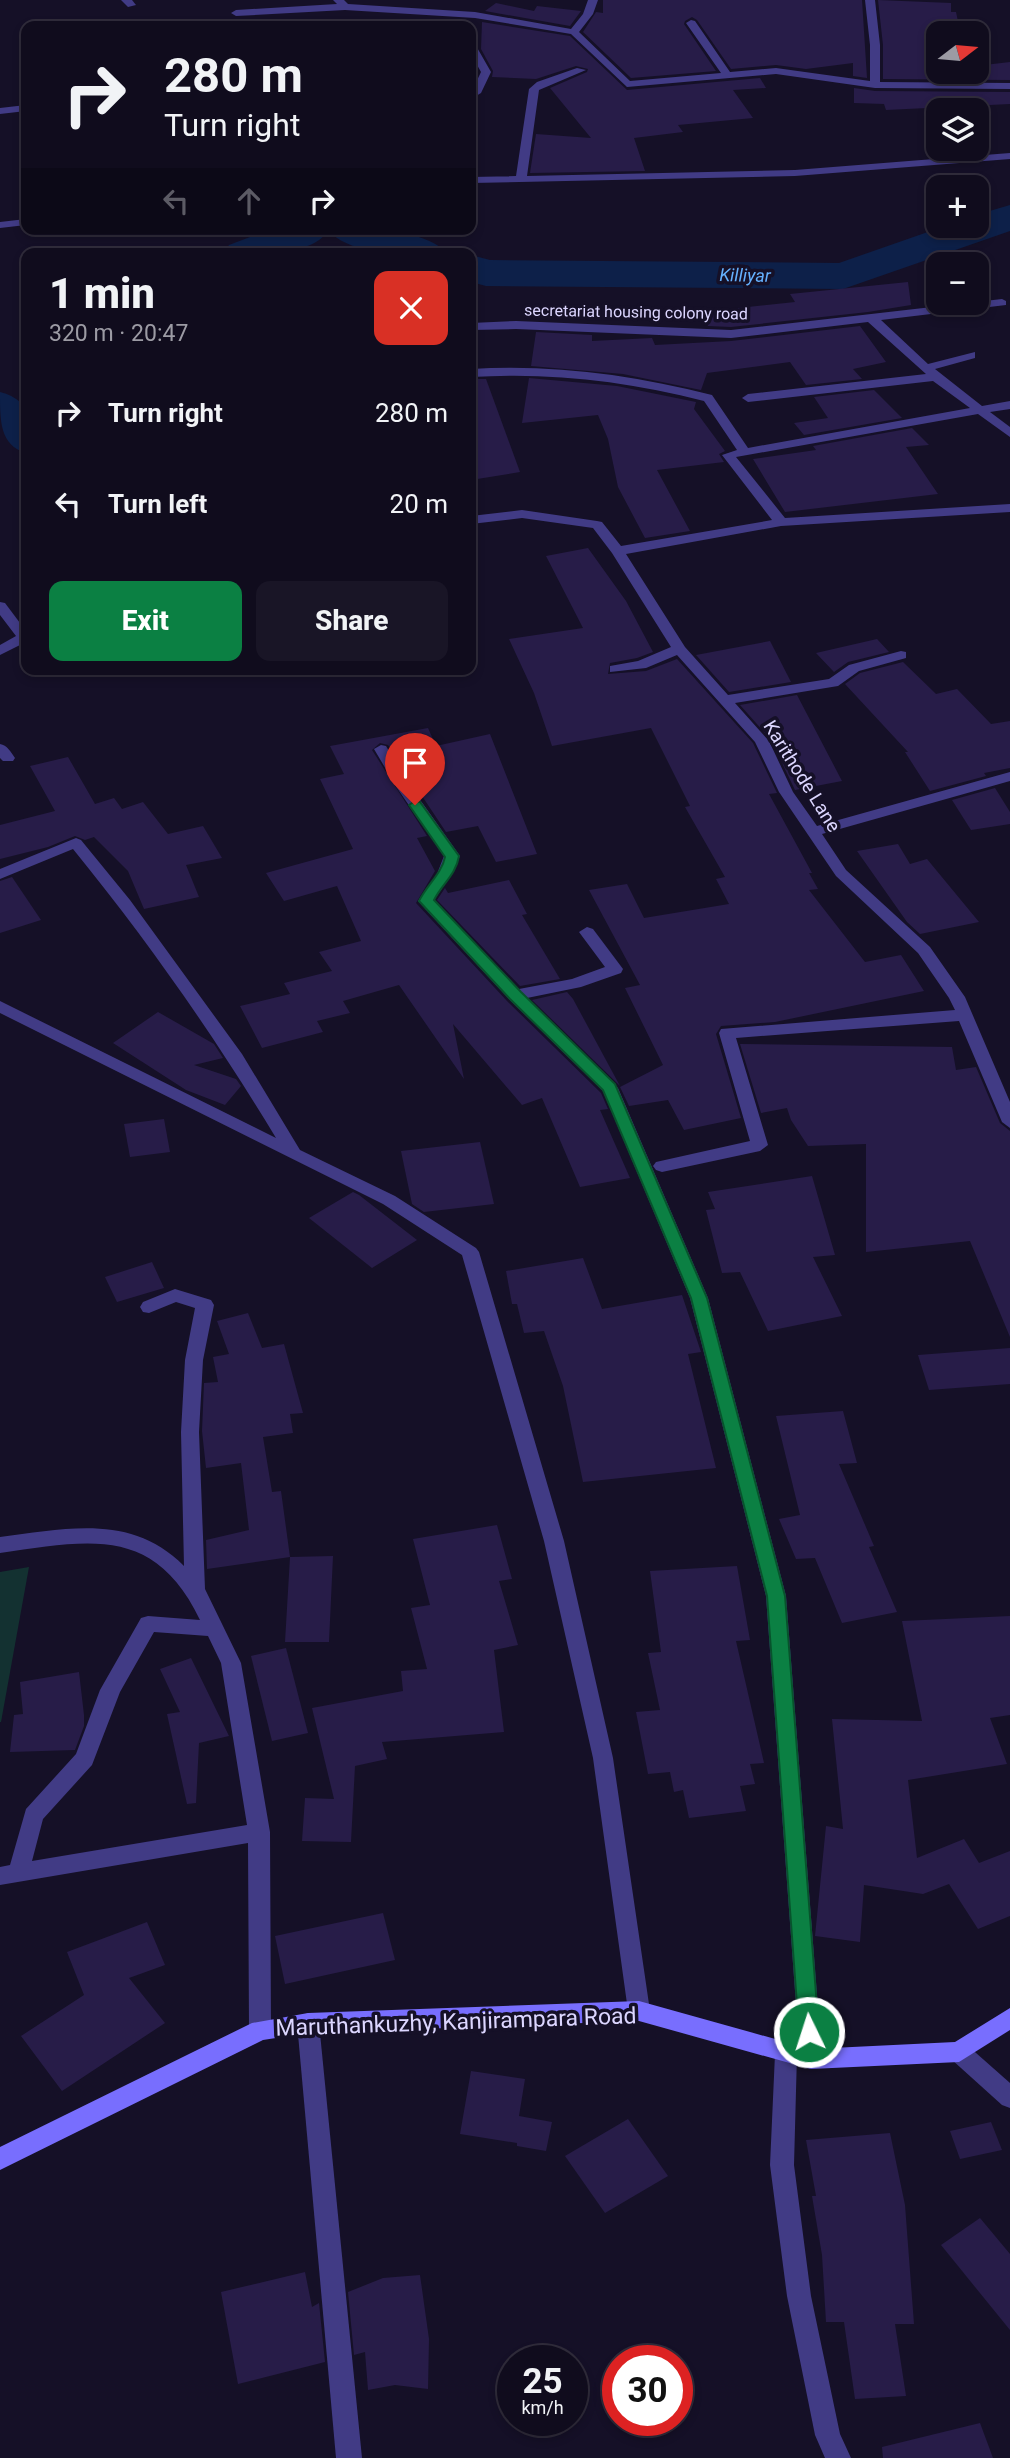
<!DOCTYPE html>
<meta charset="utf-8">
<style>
:root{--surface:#100c1d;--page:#191526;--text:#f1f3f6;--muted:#9c9ba4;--line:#302c3b;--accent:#0b8043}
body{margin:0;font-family:Roboto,sans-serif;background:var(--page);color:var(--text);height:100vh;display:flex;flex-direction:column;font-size:26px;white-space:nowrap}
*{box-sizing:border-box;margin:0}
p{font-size:23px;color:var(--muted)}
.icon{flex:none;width:38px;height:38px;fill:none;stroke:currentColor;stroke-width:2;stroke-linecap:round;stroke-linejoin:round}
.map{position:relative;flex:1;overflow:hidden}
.side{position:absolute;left:21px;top:248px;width:455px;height:427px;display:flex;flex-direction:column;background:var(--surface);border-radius:14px;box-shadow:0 4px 10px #0003,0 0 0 2px var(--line)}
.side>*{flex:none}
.top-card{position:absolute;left:21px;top:21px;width:455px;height:214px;border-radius:14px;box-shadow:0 4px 10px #0003,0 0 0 2px var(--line);background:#100c1d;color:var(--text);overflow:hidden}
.needle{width:46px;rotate:74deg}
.fabs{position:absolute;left:926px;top:21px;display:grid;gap:14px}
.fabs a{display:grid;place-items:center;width:63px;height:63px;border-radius:14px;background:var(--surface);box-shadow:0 4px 10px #0003,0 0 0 2px var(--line);font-size:35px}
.speed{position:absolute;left:497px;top:2345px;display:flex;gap:14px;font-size:35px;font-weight:700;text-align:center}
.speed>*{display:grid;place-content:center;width:91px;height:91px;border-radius:50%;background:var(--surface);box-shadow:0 4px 10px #0003,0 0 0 2px var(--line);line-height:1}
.speed small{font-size:18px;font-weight:400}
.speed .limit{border:10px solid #d22;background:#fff;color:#111}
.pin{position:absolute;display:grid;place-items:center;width:60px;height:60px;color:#fff;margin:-72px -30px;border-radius:50% 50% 50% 0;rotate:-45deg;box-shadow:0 0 7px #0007}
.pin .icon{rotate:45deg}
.me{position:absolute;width:77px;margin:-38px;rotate:356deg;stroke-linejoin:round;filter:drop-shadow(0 0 5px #0008)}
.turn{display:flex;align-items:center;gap:24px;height:147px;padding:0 28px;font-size:32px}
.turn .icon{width:91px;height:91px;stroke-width:2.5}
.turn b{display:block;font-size:49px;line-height:60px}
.lanes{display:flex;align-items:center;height:66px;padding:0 28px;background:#0003;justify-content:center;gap:35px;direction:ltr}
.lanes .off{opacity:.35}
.round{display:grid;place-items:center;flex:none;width:74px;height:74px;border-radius:14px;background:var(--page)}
.headline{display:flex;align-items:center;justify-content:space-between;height:119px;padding:0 28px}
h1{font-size:42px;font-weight:800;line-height:52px}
.button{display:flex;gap:14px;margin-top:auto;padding:14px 28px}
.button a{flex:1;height:80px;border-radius:14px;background:var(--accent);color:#fff;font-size:28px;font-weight:800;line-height:80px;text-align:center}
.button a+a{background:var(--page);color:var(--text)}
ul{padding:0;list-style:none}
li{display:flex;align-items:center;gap:21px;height:91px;padding:0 28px}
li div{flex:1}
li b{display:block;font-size:26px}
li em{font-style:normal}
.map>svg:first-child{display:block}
</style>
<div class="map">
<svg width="1010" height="2458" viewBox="0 0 1010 2458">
<rect width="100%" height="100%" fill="#151027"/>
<polygon fill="#133131" points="29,1567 1,1722 0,1722 0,1572"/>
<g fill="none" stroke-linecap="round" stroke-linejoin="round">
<g fill="#0d2049" fill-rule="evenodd">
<polygon points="1010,205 1010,231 843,289 486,286 471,282 471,255 490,260 839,263 945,226 976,226 976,215"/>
<path d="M271 229C310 229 423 220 447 254 417 254 348 257 329 230 310 258 254 254 223 254L229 245Z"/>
<path d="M0 392C35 401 26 423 26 453 0 445 0 422 0 392Z"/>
</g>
</g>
<g fill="#271c48">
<polygon points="603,0 862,0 867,78 853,76 853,63 806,69 776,65 731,69 697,20 692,17 685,21 684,24 716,71 631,78 583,32 596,12 603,13"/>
<polygon points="878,0 951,3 951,12 956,12 960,31 965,33 938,33 938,72 976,72 976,66 1010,62 1010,80 883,79 883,45"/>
<polygon points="496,3 534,11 537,6 581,11 570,26 485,11"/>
<polygon points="482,22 570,36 627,90 760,78 766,88 733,90 753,118 678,125 683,132 634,138 645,171 530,173 536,134 591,138 550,88 587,72 588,69 576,66 536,79 492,77 493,71 481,49"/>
<polygon points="854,88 875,91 1010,92 1010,104 886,110 884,104 854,103"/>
<polygon points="908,282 911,305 868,312 731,327 708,326 702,312 795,302 790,294"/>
<polygon points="860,326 886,362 853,369 862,379 806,385 790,362 707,373 701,390 623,374 531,366 536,332 592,335 592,341 652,338 655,345 731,341"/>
<polygon points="529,378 617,386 696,402 694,409 725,451 719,454 724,462 657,470 690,531 645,538 618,487 608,439 598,415 522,423"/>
<polygon points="471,379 486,379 520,472 471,480"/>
<polygon points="874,390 902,418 804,435 794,423 828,418 814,397"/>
<polygon points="912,428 929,445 906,447 938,494 785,512 753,459 816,450 813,446"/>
<polygon points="588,548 626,601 653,652 637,658 610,663 608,674 646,671 677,659 753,743 777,793 769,794 812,873 809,873 818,889 809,890 865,962 901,955 924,991 775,1022 721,1026 716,1034 741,1118 684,1130 668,1100 629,1106 620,1087 663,1065 625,988 640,985 589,890 627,884 644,918 729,904 716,879 725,877 685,807 690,806 651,728 552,746 534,693 509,639 583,628 546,556"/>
<polygon points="877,639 889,652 848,662 834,672 816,653"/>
<polygon points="770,641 791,682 729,692 696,655"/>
<polygon points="903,662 936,694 957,689 991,724 1010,721 1010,768 984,773 986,776 930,791 905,752 908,752 845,684 860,673"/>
<polygon points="797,695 842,781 795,790 771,740 740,705"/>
<polygon points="428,728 436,746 490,734 537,854 496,862 478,826 446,832 388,745 380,743 372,750 427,836 417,838 435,871 416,903 507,1001 601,1093 608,1109 600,1110 630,1178 580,1187 542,1098 522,1105 453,1024 464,1079 399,985 343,1001 350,1013 317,1021 323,1032 262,1048 240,1006 290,994 284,983 332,971 319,952 361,941 337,886 284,901 266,873 353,849 320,779 344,774 330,746"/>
<polygon points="68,757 95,804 114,798 122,809 143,802 168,834 203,826 222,858 186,865 199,897 144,909 128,871 94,837 85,840 75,836 48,847 0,859 0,825 55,811 30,766"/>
<polygon points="995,788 1010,812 1010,824 971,830 952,800"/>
<polygon points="898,844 910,864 927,859 979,922 920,934 907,922 857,851"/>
<polygon points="12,877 41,920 0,933 0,881"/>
<polygon points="509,880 527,914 522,915 560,979 520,986 437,900 445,888 448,893"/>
<polygon points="567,992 573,999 620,1086 532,1000"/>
<polygon points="158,1012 214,1044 223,1058 194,1065 236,1079 241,1086 225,1105 186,1090 113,1043"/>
<polygon points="740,1044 952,1047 956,1070 976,1067 1000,1123 1010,1131 1010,1337 970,1241 866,1252 866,1144 808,1146 791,1120 787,1108 761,1113"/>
<polygon points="164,1119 170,1152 130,1157 124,1124"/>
<polygon points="480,1142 494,1204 424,1212 412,1204 401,1151"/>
<polygon points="812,1176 835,1255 813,1257 842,1316 768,1331 740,1272 722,1273 706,1210 715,1209 708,1192"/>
<polygon points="353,1192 359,1195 417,1240 372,1268 309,1218"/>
<polygon points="583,1258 602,1309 682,1295 701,1352 688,1354 716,1468 583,1482 563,1386 544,1331 524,1333 517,1304 512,1304 506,1271"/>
<polygon points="152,1262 164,1288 117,1302 105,1277"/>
<polygon points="248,1313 262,1348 284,1344 303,1413 290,1414 293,1433 263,1437 272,1492 281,1491 290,1557 333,1556 329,1642 285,1642 290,1557 207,1569 206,1540 249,1530 241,1463 206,1468 202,1431 204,1383 218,1382 213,1357 229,1354 217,1321"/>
<polygon points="1010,1348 1010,1384 929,1390 918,1355"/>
<polygon points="843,1411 857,1463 839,1464 874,1546 869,1547 897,1612 842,1623 815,1558 796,1559 779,1519 800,1515 776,1416"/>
<polygon points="497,1525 512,1579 499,1581 518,1645 494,1650 504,1732 382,1742 387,1759 355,1766 351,1842 302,1841 305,1798 334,1799 312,1708 403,1691 401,1671 427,1669 411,1608 430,1605 413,1539"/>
<polygon points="737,1566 750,1640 736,1641 764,1763 750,1764 755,1784 740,1786 746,1811 689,1818 683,1790 674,1792 670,1772 648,1774 636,1712 660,1710 648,1653 661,1652 650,1571"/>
<polygon points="1010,1616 1010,1715 990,1718 1007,1764 908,1780 917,1858 964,1839 979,1863 1010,1851 1010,1916 978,1929 949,1884 923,1894 864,1885 860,1942 815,1936 826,1826 843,1829 832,1719 922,1721 902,1621"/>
<polygon points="286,1648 308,1733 272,1741 251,1656"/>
<polygon points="191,1658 229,1736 199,1743 196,1803 187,1804 167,1714 180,1712 160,1669"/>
<polygon points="79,1672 84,1715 84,1726 75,1750 10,1752 14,1715 23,1714 20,1682"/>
<polygon points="383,1913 395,1960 285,1984 275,1936"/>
<polygon points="147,1922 165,1965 129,1978 165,2023 62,2091 21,2036 84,1995 67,1952"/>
<polygon points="471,2071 525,2079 519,2116 552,2122 546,2151 517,2146 517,2143 460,2134"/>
<polygon points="628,2119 668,2176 605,2213 565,2156"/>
<polygon points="991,2122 1002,2150 960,2159 950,2131"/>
<polygon points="890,2133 905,2205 914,2324 895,2324 906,2396 855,2399 844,2322 826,2322 822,2255 812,2196 816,2196 806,2140"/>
<polygon points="980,2218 1010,2254 1010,2330 941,2245"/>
<polygon points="305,2272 312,2307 319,2303 325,2362 238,2384 221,2292"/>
<polygon points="420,2275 429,2339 428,2389 395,2385 368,2390 365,2352 354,2355 348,2292 383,2278"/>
<polygon points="980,2423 993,2458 883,2458 882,2447"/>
</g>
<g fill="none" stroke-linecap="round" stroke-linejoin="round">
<g fill="#413b85" fill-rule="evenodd">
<polygon points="121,0 132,0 136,5 128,7"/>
<polygon points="333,0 344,0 348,4 475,12 571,29 583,14 588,0 598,0 593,14 579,32 630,81 721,73 686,23 691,20 695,21 730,72 776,68 870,81 870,45 865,0 875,0 880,45 880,82 1010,83 1010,89 875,88 776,74 627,87 571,34 475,18 345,10 236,16 231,13 236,10 337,4"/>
<polygon points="471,43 475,44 491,72 481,93 476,96 471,93 481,72 471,54"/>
<polygon points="577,68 586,70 539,90 527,176 795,170 1010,153 1010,159 795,176 471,183 471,177 516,176 529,89 537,82"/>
<polygon points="26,105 26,111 0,114 0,108"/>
<polygon points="26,219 26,225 0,228 0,222"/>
<path d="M1002 299 1006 301V305L881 320 928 364 975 352V358L935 369 982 406 1010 401V409L990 412 1010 427V437L978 414 736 457 785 518 1010 504V512L781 526 626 554 685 647 728 695 829 679 849 665 901 651 906 652V658L859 671 838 686 735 703 769 741 793 792 817 826 1010 772V781L822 834 846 870 930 947 965 997 1010 1102V1128L1002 1122 959 1021 736 1038 768 1145 760 1151 662 1172 656 1170 653 1166 656 1162 750 1141 719 1033 721 1029 955 1010 949 998 918 953 836 876 779 792 755 742 677 655 646 668 610 672V666L638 661 671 647 612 553 593 528 522 518 471 524V516L522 510 597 521 602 522 621 546 772 520 722 455 737 450 704 401C627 381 550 372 471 377V369C553 364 633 375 712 395L748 448 970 408 933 381 748 402 742 398 748 394 926 374 868 322 731 338 516 329 471 330V323L516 321 731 330Z"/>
<polygon points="0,602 5,603 26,631 26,642 0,655 0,645 16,636 0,615"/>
<path d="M0 744C7 745 11 752 15 758L13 761H3L0 758Z"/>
<polygon points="381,745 386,746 411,787 460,856 452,874 434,900 519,989 572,979 605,967 579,932 587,927 593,929 623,969 621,973 581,987 527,998 618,1088 708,1298 786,1596 822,2059 819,2066 811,2069 803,2066 800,2059 766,1596 690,1298 603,1091 509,999 418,901 437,874 444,856 397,788 374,749"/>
<path d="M76 838 81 840 130 900 242 1054 300 1150 395 1196 476 1248 479 1252 564 1541 613 1758 650 2011 647 2018 639 2021 631 2018 628 2011 593 1758 544 1541 462 1255 383 1204 0 1013V1001L276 1138C215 1037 148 941 73 849L0 879V869Z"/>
<path d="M175 1289 211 1300 214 1305 203 1360 199 1432 205 1589 241 1663 270 1832 271 2030 268 2037 260 2040 252 2037 249 2030 248 1843 0 1885V1867L10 1865 26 1809 76 1754 100 1690 141 1618 148 1616 200 1620C154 1524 88 1541 0 1553V1537C67 1529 131 1513 184 1566L181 1432 185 1360 195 1308 176 1302 149 1313 143 1312 140 1307 143 1302ZM154 1632 208 1636 221 1663 247 1825 32 1861 43 1819 92 1765 120 1692Z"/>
<polygon points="308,2013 316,2016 319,2023 362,2458 336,2458 297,2023 300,2016"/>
<polygon points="959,2042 967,2045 1010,2083 1010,2108 1002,2105 951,2059 948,2052 951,2045"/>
<polygon points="786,2044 794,2047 797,2054 794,2165 811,2296 840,2434 851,2458 825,2458 815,2435 787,2296 770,2165 775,2054 778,2047"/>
</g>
<polygon fill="#786efe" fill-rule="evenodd" points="639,2001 811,2049 955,2042 1010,2008 1010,2030 959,2062 811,2069 639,2021 308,2033 263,2040 0,2170 0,2147 252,2023 308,2013"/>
</g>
<path fill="#0b8043" stroke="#07532c" stroke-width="2" d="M415 801 420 802 459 856C456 875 442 884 434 900L521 992 615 1084 707 1298 785 1596 819 2032 816 2038 809 2041 802 2038 799 2032 767 1596 691 1298 603 1090 510 999 419 901C427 885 442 873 445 857L409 805Z"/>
<g text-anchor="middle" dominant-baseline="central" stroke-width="7" stroke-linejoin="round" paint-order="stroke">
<g font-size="16" fill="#dcd6ff" stroke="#151027">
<text transform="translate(636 312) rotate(1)">secretariat housing colony road</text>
</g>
<g font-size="18" font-style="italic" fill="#65b0fe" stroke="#151027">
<text transform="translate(745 275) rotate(1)">Killiyar</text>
</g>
<g font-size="19" fill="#dcd6ff" stroke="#151027">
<text transform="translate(802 776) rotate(58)">Karithode Lane</text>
</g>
<g font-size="23" fill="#dcd6ff" stroke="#151027">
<text transform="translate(456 2022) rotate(-2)">Maruthankuzhy, Kanjirampara Road</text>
</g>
</g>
</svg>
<div class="fabs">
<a><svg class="needle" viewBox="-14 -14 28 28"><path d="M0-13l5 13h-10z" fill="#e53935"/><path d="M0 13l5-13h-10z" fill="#9c9ba4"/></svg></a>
<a><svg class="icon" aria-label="layers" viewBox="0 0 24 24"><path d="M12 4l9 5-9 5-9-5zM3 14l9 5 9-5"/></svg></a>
<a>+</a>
<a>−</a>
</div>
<div class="speed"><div>25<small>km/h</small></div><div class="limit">30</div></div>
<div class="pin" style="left:415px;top:805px;background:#d93025"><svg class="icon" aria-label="arrive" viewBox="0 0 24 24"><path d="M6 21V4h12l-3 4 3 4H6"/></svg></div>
<svg class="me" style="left:809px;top:2032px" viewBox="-20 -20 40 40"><circle r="17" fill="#0b8043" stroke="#fff" stroke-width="3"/><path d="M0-11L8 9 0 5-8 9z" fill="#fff"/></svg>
<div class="top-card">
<div class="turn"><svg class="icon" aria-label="right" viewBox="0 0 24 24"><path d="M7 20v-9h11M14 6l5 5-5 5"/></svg><div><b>280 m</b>Turn right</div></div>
<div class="lanes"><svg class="icon off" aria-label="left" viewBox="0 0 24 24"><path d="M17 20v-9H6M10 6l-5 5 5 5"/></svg><svg class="icon off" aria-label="ahead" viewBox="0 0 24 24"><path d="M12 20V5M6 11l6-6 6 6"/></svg><svg class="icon" aria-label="right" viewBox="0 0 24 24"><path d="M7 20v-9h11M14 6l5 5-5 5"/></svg></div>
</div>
<section class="side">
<div class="headline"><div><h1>1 min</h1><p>320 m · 20:47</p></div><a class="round" style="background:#d93025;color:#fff"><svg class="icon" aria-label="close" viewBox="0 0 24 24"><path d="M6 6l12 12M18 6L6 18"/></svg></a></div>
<ul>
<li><svg class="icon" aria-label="right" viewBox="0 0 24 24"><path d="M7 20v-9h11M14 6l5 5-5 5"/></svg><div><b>Turn right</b></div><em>280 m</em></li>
<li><svg class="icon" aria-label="left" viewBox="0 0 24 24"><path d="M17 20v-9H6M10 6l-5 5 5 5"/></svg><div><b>Turn left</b></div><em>20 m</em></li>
</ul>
<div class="button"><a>Exit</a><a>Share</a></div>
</section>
</div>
